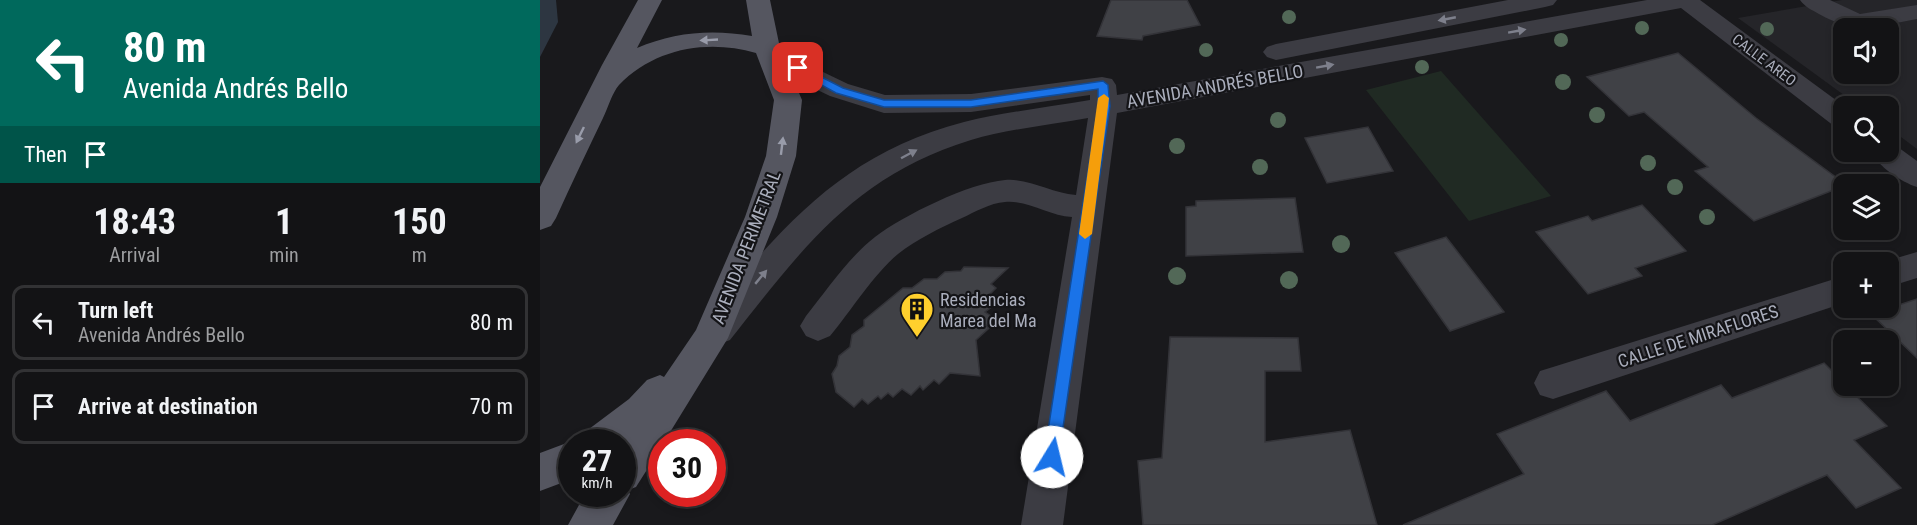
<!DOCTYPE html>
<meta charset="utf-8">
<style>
:root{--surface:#131315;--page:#1c1c1e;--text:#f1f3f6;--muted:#9d9ea0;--line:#323234}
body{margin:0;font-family:"Roboto Condensed",sans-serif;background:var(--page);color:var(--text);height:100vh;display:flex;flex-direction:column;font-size:22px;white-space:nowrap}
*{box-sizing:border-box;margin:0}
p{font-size:20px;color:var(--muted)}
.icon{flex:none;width:33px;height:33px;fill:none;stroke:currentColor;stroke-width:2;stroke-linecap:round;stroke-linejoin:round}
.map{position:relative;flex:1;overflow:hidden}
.panel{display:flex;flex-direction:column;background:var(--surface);width:540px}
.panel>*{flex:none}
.top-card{background:#00695c;color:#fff;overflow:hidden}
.buttons{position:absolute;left:1293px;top:18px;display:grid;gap:12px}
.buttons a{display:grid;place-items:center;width:66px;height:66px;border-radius:12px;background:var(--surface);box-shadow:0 3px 9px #0003,0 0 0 2px var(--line);font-size:30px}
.speed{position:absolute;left:18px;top:429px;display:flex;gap:12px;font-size:30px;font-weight:700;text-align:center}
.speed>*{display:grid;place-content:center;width:78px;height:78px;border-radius:50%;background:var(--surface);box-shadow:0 3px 9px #0003,0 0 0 2px var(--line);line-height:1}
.speed small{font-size:15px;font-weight:400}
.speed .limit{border:9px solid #d22;background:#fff;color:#111}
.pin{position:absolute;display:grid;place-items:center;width:51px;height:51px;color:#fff;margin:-26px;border-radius:12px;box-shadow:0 3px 9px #0006}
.me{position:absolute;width:66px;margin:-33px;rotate:9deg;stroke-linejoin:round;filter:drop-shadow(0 0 4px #0008)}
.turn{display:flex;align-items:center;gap:21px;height:126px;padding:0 24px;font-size:27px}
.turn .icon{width:78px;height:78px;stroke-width:2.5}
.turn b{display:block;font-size:42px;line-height:51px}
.then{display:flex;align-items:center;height:57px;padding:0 24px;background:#0003;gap:12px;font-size:22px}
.eta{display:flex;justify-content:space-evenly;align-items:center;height:102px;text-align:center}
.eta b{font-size:36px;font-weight:700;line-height:42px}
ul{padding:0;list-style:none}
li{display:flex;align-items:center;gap:18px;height:75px;margin:0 12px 9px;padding:0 12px;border:3px solid var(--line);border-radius:12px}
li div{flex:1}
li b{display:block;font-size:22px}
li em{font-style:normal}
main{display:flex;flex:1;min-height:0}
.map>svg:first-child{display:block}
</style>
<main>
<section class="panel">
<div class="top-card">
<div class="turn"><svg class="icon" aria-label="left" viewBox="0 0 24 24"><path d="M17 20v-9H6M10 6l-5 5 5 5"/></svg><div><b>80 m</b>Avenida Andrés Bello</div></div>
<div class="then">Then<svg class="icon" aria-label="arrive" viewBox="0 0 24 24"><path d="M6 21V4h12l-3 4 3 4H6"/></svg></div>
</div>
<div class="eta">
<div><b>18:43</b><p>Arrival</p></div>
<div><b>1</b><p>min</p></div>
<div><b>150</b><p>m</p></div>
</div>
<ul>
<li><svg class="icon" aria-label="left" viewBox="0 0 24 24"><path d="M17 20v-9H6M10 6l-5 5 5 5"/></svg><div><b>Turn left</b><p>Avenida Andrés Bello</p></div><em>80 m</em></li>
<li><svg class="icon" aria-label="arrive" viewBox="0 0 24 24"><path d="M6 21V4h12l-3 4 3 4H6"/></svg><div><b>Arrive at destination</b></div><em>70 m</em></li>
</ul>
</section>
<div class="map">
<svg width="1377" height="525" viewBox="0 0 1377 525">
<rect width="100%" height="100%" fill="#19191c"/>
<path fill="#252529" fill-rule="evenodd" d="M1302 0H1377V149L1349 128 1348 106H1319L1198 18ZM1304 28H1348V74H1304Z"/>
<polygon fill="#202a23" points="901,71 1011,196 929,221 826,90"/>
<polygon fill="#2d3641" points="0,0 16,0 18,22 0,57"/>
<g fill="#404146" stroke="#333338" stroke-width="1.5">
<polygon points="571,0 647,0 660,25 603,36 602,40 557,36"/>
<polygon points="1138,53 1216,118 1305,184 1304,186 1214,221 1155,171 1168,167 1104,112 1089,116 1047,77"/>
<polygon points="828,127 853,171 787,183 765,138"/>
<polygon points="755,198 763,252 646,256 646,207 656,206 656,201"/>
<polygon points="1102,205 1146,251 1095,268 1102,276 1048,294 996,232 1048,216 1052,221"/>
<polygon points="906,237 964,312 910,331 855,253"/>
<polygon points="424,267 468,268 451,284 456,288 449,295 453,297 448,302 453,306 445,312 454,318 446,326 449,328 436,340 440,376 410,373 399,384 394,380 383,390 380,386 371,395 362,389 353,397 348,393 341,399 338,396 328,404 322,399 314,407 296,392 292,374 297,366 299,356 310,347 312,335 324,326 324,320 363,288 372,288 384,279 397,279 405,272 421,271"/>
<polygon points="1377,299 1377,358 1331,314"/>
<polygon points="630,337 758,338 761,371 725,371 725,442 810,430 837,525 603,525 598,461 622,458"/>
<polygon points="1284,363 1304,383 1304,386 1306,386 1347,426 1314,440 1361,488 1316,508 1287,475 1172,525 863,525 984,474 957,434 1066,391 1090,421 1181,385 1192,398"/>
</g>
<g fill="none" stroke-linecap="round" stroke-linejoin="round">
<g fill="#3c3c43" fill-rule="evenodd">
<polygon points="968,0 1017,0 1013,5 1005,7 736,60 727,57 723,52 727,47 736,44"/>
<path d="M1107 0H1160L1304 106V129L1294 126 1141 8 577 113 523 525H481L532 217C509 216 489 200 465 202 450 203 435 212 422 218 400 228 377 239 358 254 333 275 311 311 290 336L278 341 266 336 260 326 266 316C286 291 310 256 335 237 364 215 429 183 465 180 490 178 511 193 536 195L548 118C511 125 467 129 431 140 314 176 262 249 190 340L177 345 164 340 159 330 164 320C243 227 301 154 424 122 465 112 509 107 550 100V95L431 112 344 113 290 96 265 84 218 53 214 48 218 43 227 40 236 43 283 72 308 84 345 95 431 94 562 77 572 79 576 85 577 95Z"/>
<path d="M1260 0H1290L1320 14 1377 5V19C1336 26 1318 36 1279 14 1272 10 1265 7 1260 0Z"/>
<path d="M1348 143 1355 145 1377 161V187C1361 182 1338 166 1331 152H1348Z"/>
<polygon points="1377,252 1377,278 1348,287 1348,262 1343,262"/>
<polygon points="1304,276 1304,303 1013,399 1000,395 994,383 1000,371 1013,367"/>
</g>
<g fill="#555660" fill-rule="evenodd">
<path d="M98 0H122L97 48C134 32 172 29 212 36L206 0H230L240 48 262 100 256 156 237 217 188 338 124 442H122V446L96 487 88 490 90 494 73 525H28L45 494H82V442H43L49 429 89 399 107 380 120 375 124 377 156 330 205 217 226 156 234 100 216 53C168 39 115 48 79 85 72 93 68 108 63 118 47 151 31 185 16 218L11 226 0 230V187L62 65Z"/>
<polygon points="32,441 36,442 32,442 32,479 0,491 0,453"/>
</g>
</g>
<g fill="#526857">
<circle cx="749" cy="17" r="7"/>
<circle cx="1102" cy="28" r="7"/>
<circle cx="1227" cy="29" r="7"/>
<circle cx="1021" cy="40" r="7"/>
<circle cx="666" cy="50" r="7"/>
<circle cx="882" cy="67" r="7"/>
<circle cx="1023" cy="82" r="8"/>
<circle cx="1057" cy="115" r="8"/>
<circle cx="738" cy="120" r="8"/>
<circle cx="637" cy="146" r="8"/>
<circle cx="1108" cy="163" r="8"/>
<circle cx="720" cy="167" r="8"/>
<circle cx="1135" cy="187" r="8"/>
<circle cx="1167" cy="217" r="8"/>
<circle cx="801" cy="244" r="9"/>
<circle cx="637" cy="276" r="9"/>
<circle cx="749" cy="280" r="9"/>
</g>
<defs><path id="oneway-solid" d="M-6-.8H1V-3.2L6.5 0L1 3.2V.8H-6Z" transform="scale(1.5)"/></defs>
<g fill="#7e808c">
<use href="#oneway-solid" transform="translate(907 19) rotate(169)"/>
<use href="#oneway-solid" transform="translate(977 31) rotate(-10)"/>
<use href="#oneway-solid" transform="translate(785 66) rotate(-10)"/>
<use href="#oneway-solid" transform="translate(369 154) rotate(-28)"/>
<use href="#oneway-solid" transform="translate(221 277) rotate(-50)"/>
</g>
<g fill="#999caa">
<use href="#oneway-solid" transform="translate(169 40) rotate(177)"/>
<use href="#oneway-solid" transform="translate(40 135) rotate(116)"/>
<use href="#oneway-solid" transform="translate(242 146) rotate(-83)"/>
</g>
<polygon fill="#1a73e8" stroke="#114b97" stroke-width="1.5" points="258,65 303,88 344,100 431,100 563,81 568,85 570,106 518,462 512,465 506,462 504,457 558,106 558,89 431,107 344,107 296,93 254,70 253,68"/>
<polygon fill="#f59e0b" points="564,94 569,98 552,234 545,239 539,234 558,98"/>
<defs>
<symbol id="building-pin" viewBox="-11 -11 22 30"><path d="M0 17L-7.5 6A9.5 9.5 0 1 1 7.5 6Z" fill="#ffd02d" stroke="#141417"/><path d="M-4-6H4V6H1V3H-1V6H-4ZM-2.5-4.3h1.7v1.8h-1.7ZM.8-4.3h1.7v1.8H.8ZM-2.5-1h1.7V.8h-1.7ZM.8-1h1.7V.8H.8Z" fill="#111"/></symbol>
</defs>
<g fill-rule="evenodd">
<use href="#building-pin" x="358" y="290" width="38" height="52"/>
</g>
<g text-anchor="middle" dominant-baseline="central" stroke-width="4.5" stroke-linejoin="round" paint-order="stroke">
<g font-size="15" fill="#aaaebc" stroke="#141417">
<text transform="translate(1224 60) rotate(37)">CALLE AREO</text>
</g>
<g font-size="18" fill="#aaaebc" stroke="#141417">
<text transform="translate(675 86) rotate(-10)">AVENIDA ANDRÉS BELLO</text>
<text transform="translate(206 247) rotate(-69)">AVENIDA PERIMETRAL</text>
<text transform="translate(1158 336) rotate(-18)">CALLE DE MIRAFLORES</text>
</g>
<g font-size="18" fill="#aaaebc" stroke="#141417" text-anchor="start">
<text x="400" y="299">Residencias<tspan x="400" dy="21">Marea del Ma</tspan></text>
</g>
</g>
</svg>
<div class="buttons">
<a><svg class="icon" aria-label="sound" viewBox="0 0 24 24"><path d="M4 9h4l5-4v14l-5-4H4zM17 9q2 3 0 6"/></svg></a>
<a><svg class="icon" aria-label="search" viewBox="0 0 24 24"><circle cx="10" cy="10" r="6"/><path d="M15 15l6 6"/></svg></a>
<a><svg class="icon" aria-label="layers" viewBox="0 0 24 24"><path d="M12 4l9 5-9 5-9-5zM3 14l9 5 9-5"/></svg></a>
<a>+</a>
<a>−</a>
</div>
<div class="speed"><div>27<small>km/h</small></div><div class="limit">30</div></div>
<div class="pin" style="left:258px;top:68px;background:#d93025"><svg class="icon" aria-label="arrive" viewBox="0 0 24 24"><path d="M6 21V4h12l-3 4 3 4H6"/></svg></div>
<svg class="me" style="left:512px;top:457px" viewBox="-20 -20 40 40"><circle r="19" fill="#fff"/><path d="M0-13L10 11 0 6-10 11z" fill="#1a73e8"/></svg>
</div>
</main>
